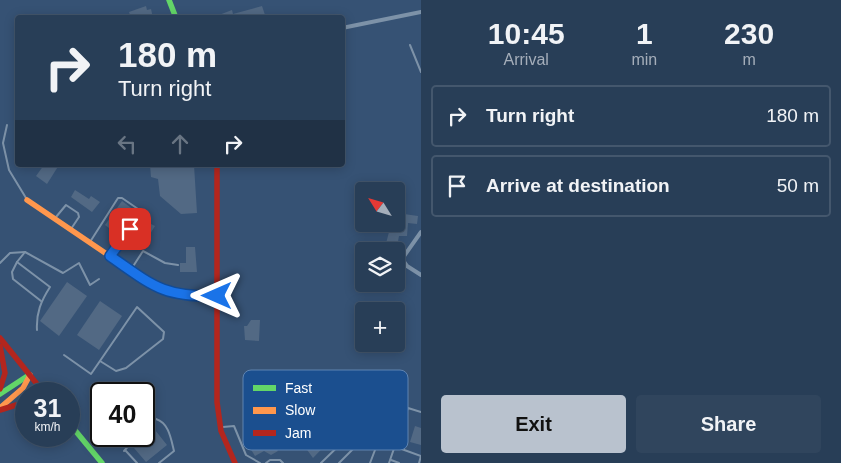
<!DOCTYPE html>
<style>
:root{--surface:#283e57;--page:#30455d;--text:#f1f3f6;--muted:#a5aeba;--line:#44576d;--accent:#b9c2ce}
body{margin:0;font-family:Arial,sans-serif;background:var(--page);color:var(--text);height:100vh;display:flex;flex-direction:column;font-size:19px;white-space:nowrap}
*{box-sizing:border-box;margin:0}
p{font-size:16px;color:var(--muted)}
.icon{flex:none;width:28px;height:28px;fill:none;stroke:currentColor;stroke-width:2;stroke-linecap:round;stroke-linejoin:round}
.map{position:relative;flex:1;overflow:hidden}
.panel{display:flex;flex-direction:column;background:var(--surface);width:420px}
.panel>*{flex:none}
.hud{position:absolute;left:15px;top:15px;width:330px;height:152px;border-radius:5px;box-shadow:0 2px 12px #0003,0 0 0 1px var(--line);background:#283e57;color:var(--text);overflow:hidden}
.needle{width:32px;rotate:307deg}
.controls{position:absolute;left:355px;top:182px;display:grid;gap:10px}
.controls a{display:grid;place-items:center;width:50px;height:50px;border-radius:5px;background:var(--surface);box-shadow:0 2px 12px #0003,0 0 0 1px var(--line);font-size:25px}
.speed{position:absolute;left:15px;top:382px;display:flex;gap:10px;font-size:25px;font-weight:700;text-align:center}
.speed>*{display:grid;place-content:center;width:65px;height:65px;border-radius:50%;background:var(--surface);box-shadow:0 2px 12px #0003,0 0 0 1px var(--line);line-height:1}
.speed small{font-size:12px;font-weight:400}
.speed .limit{border:2px solid #111;border-radius:8px;background:#fff;color:#111}
.pin{position:absolute;display:grid;place-items:center;width:42px;height:42px;color:#fff;margin:-21px;border-radius:10px;box-shadow:0 2px 8px #0006}
.me{position:absolute;width:55px;margin:-28px;rotate:270deg;stroke-linejoin:round;filter:drop-shadow(0 0 4px #0008)}
.turn{display:flex;align-items:center;gap:18px;height:105px;padding:0 20px;font-size:22px}
.turn .icon{width:65px;height:65px;stroke-width:2.5}
.turn b{display:block;font-size:35px;line-height:42px}
.lanes{display:flex;align-items:center;height:48px;padding:0 20px;background:#0003;justify-content:center;gap:25px;direction:ltr}
.lanes .off{opacity:.35}
.eta{display:flex;justify-content:space-evenly;align-items:center;height:85px;text-align:center}
.eta b{font-size:30px;font-weight:700;line-height:35px}
.action{display:flex;gap:10px;margin-top:auto;padding:10px 20px}
.action a{flex:1;height:58px;border-radius:5px;background:var(--accent);color:#111;font-size:20px;font-weight:700;line-height:58px;text-align:center}
.action a+a{background:var(--page);color:var(--text)}
ul{padding:0;list-style:none}
li{display:flex;align-items:center;gap:15px;height:62px;margin:0 10px 8px;padding:0 10px;border:2px solid var(--line);border-radius:5px}
li div{flex:1}
li b{display:block;font-size:19px}
li em{font-style:normal}
main{display:flex;flex:1;min-height:0}
.map>svg:first-child{display:block}
</style>
<main>
<div class="map">
<svg width="421" height="463" viewBox="0 0 421 463">
<rect width="100%" height="100%" fill="#365274"/>
<g fill="#526984">
<polygon points="146,6 147,10 151,9 153,18 131,18 129,12"/>
<polygon points="262,6 266,18 211,18 232,10 233,14"/>
<polygon points="44,165 59,165 47,184 36,176"/>
<polygon points="150,165 194,165 197,213 181,214 160,196 158,179 151,177"/>
<polygon points="75,190 89,199 91,196 100,202 92,212 71,197"/>
<polygon points="122,201 138,213 121,237 105,225"/>
<polygon points="404,214 418,216 417,224 408,223 407,236 399,236 397,247 389,248 389,251 384,251 389,232 396,233 397,226 403,227"/>
<polygon points="151,224 155,226 140,250 136,247"/>
<polygon points="186,247 195,247 197,272 180,272 180,263 186,263"/>
<polygon points="399,271 405,277 396,285 396,274"/>
<polygon points="67,282 87,296 59,336 40,321"/>
<polygon points="100,301 122,316 99,350 77,335"/>
<polygon points="251,320 260,320 259,341 245,340 244,326 247,326"/>
<polygon points="331,420 337,427 334,430 337,433 313,458 305,447"/>
<polygon points="265,424 273,435 269,438 278,451 271,455 264,451 255,456 250,448 253,446 248,438 251,436 248,431"/>
<polygon points="415,426 421,428 421,445 410,442"/>
<polygon points="155,430 167,445 146,462 134,448 140,445"/>
</g>
<g fill="none" stroke-linecap="round" stroke-linejoin="round">
<g stroke="#7d92a8" stroke-width="2">
<polyline points="410,45 421,72"/>
<polyline points="7,125 3,143 9,170 26,198"/>
<polyline points="56,217 66,205 78,213 79,217 71,229"/>
<polyline points="90,242 118,198 122,198 141,211 141,214 112,254"/>
<polyline points="17,262 12,272 13,279 41,301"/>
<polyline points="0,263 10,253 25,252"/>
<polyline points="132,268 143,251 165,263 178,265"/>
<path d="M37 330C36 313 41 301 50 287L17 262 25 252 63 273 79 263 90 285 99 279"/>
<polyline points="64,355 91,374 137,307 164,332 163,339 126,368 116,371 100,361"/>
<polyline points="223,427 234,426 246,455 260,463"/>
<path d="M144 430 156 419C169 423 171 439 174 451L159 463"/>
<polyline points="396,447 421,456"/>
<polyline points="125,450 137,463"/>
<polyline points="124,451 137,436"/>
<polyline points="391,460 399,463"/>
<polyline points="266,463 270,460 280,460 283,463"/>
<polyline points="321,463 356,429 372,443 375,450 370,463"/>
<polyline points="339,463 365,437"/>
<polyline points="389,463 408,408 421,412"/>
<polyline points="419,463 421,456"/>
</g>
<g stroke="#7d92a8" stroke-width="4">
<polyline points="342,28 421,12"/>
<polyline points="421,232 402,259 407,266 421,275"/>
</g>
<g stroke="#63d668" stroke-width="5.5">
<polyline points="169,0 176,18"/>
<polyline points="0,394 29,375"/>
<polyline points="69,423 102,463"/>
</g>
<g stroke="#ff974d" stroke-width="5.5">
<polyline points="27,200 151,284 183,296 217,296"/>
<polyline points="0,408 23,388 30,375"/>
</g>
<g stroke="#b3261e" stroke-width="5.5">
<polyline points="217,165 217,402 221,431 235,463"/>
<polyline points="0,338 45,394"/>
<polyline points="0,346 5,373 0,389"/>
<polyline points="0,410 26,402"/>
</g>
</g>
<g fill="none" stroke-linecap="round" stroke-linejoin="round">
<defs>
<path id="route" d="M130 229 110 256C153 286 163 297 217 296"/>
</defs>
<use href="#route" stroke="#114b97" stroke-width="12"/>
<use href="#route" stroke="#1a73e8" stroke-width="9"/>
</g>
<rect x="243" y="370" width="165" height="80" rx="8" fill="#1b4f8f" stroke="#5f84b1" stroke-width="1"/>
<rect x="253" y="385" width="23" height="6" fill="#63d668"/>
<rect x="253" y="407" width="23" height="7" fill="#ff974d"/>
<rect x="253" y="430" width="23" height="6" fill="#b3261e"/>
<g font-size="14" fill="#fff">
<text x="285" y="393">Fast</text>
<text x="285" y="415">Slow</text>
<text x="285" y="438">Jam</text>
</g>
</svg>
<div class="controls">
<a><svg class="needle" viewBox="-14 -14 28 28"><path d="M0-13l5 13h-10z" fill="#e53935"/><path d="M0 13l5-13h-10z" fill="#a5aeba"/></svg></a>
<a><svg class="icon" aria-label="layers" viewBox="0 0 24 24"><path d="M12 4l9 5-9 5-9-5zM3 14l9 5 9-5"/></svg></a>
<a>+</a>
</div>
<div class="speed"><div>31<small>km/h</small></div><div class="limit">40</div></div>
<div class="pin" style="left:130px;top:229px;background:#d93025"><svg class="icon" aria-label="arrive" viewBox="0 0 24 24"><path d="M6 21V4h12l-3 4 3 4H6"/></svg></div>
<svg class="me" style="left:217px;top:296px" viewBox="-20 -20 40 40"><path d="M0-17L14 15 0 8-14 15z" fill="#1a73e8" stroke="#fff" stroke-width="4"/></svg>
<div class="hud">
<div class="turn"><svg class="icon" aria-label="right" viewBox="0 0 24 24"><path d="M7 20v-9h11M14 6l5 5-5 5"/></svg><div><b>180 m</b>Turn right</div></div>
<div class="lanes"><svg class="icon off" aria-label="left" viewBox="0 0 24 24"><path d="M17 20v-9H6M10 6l-5 5 5 5"/></svg><svg class="icon off" aria-label="ahead" viewBox="0 0 24 24"><path d="M12 20V5M6 11l6-6 6 6"/></svg><svg class="icon" aria-label="right" viewBox="0 0 24 24"><path d="M7 20v-9h11M14 6l5 5-5 5"/></svg></div>
</div>
</div>
<section class="panel">
<div class="eta">
<div><b>10:45</b><p>Arrival</p></div>
<div><b>1</b><p>min</p></div>
<div><b>230</b><p>m</p></div>
</div>
<ul>
<li><svg class="icon" aria-label="right" viewBox="0 0 24 24"><path d="M7 20v-9h11M14 6l5 5-5 5"/></svg><div><b>Turn right</b></div><em>180 m</em></li>
<li><svg class="icon" aria-label="arrive" viewBox="0 0 24 24"><path d="M6 21V4h12l-3 4 3 4H6"/></svg><div><b>Arrive at destination</b></div><em>50 m</em></li>
</ul>
<div class="action"><a>Exit</a><a>Share</a></div>
</section>
</main>
